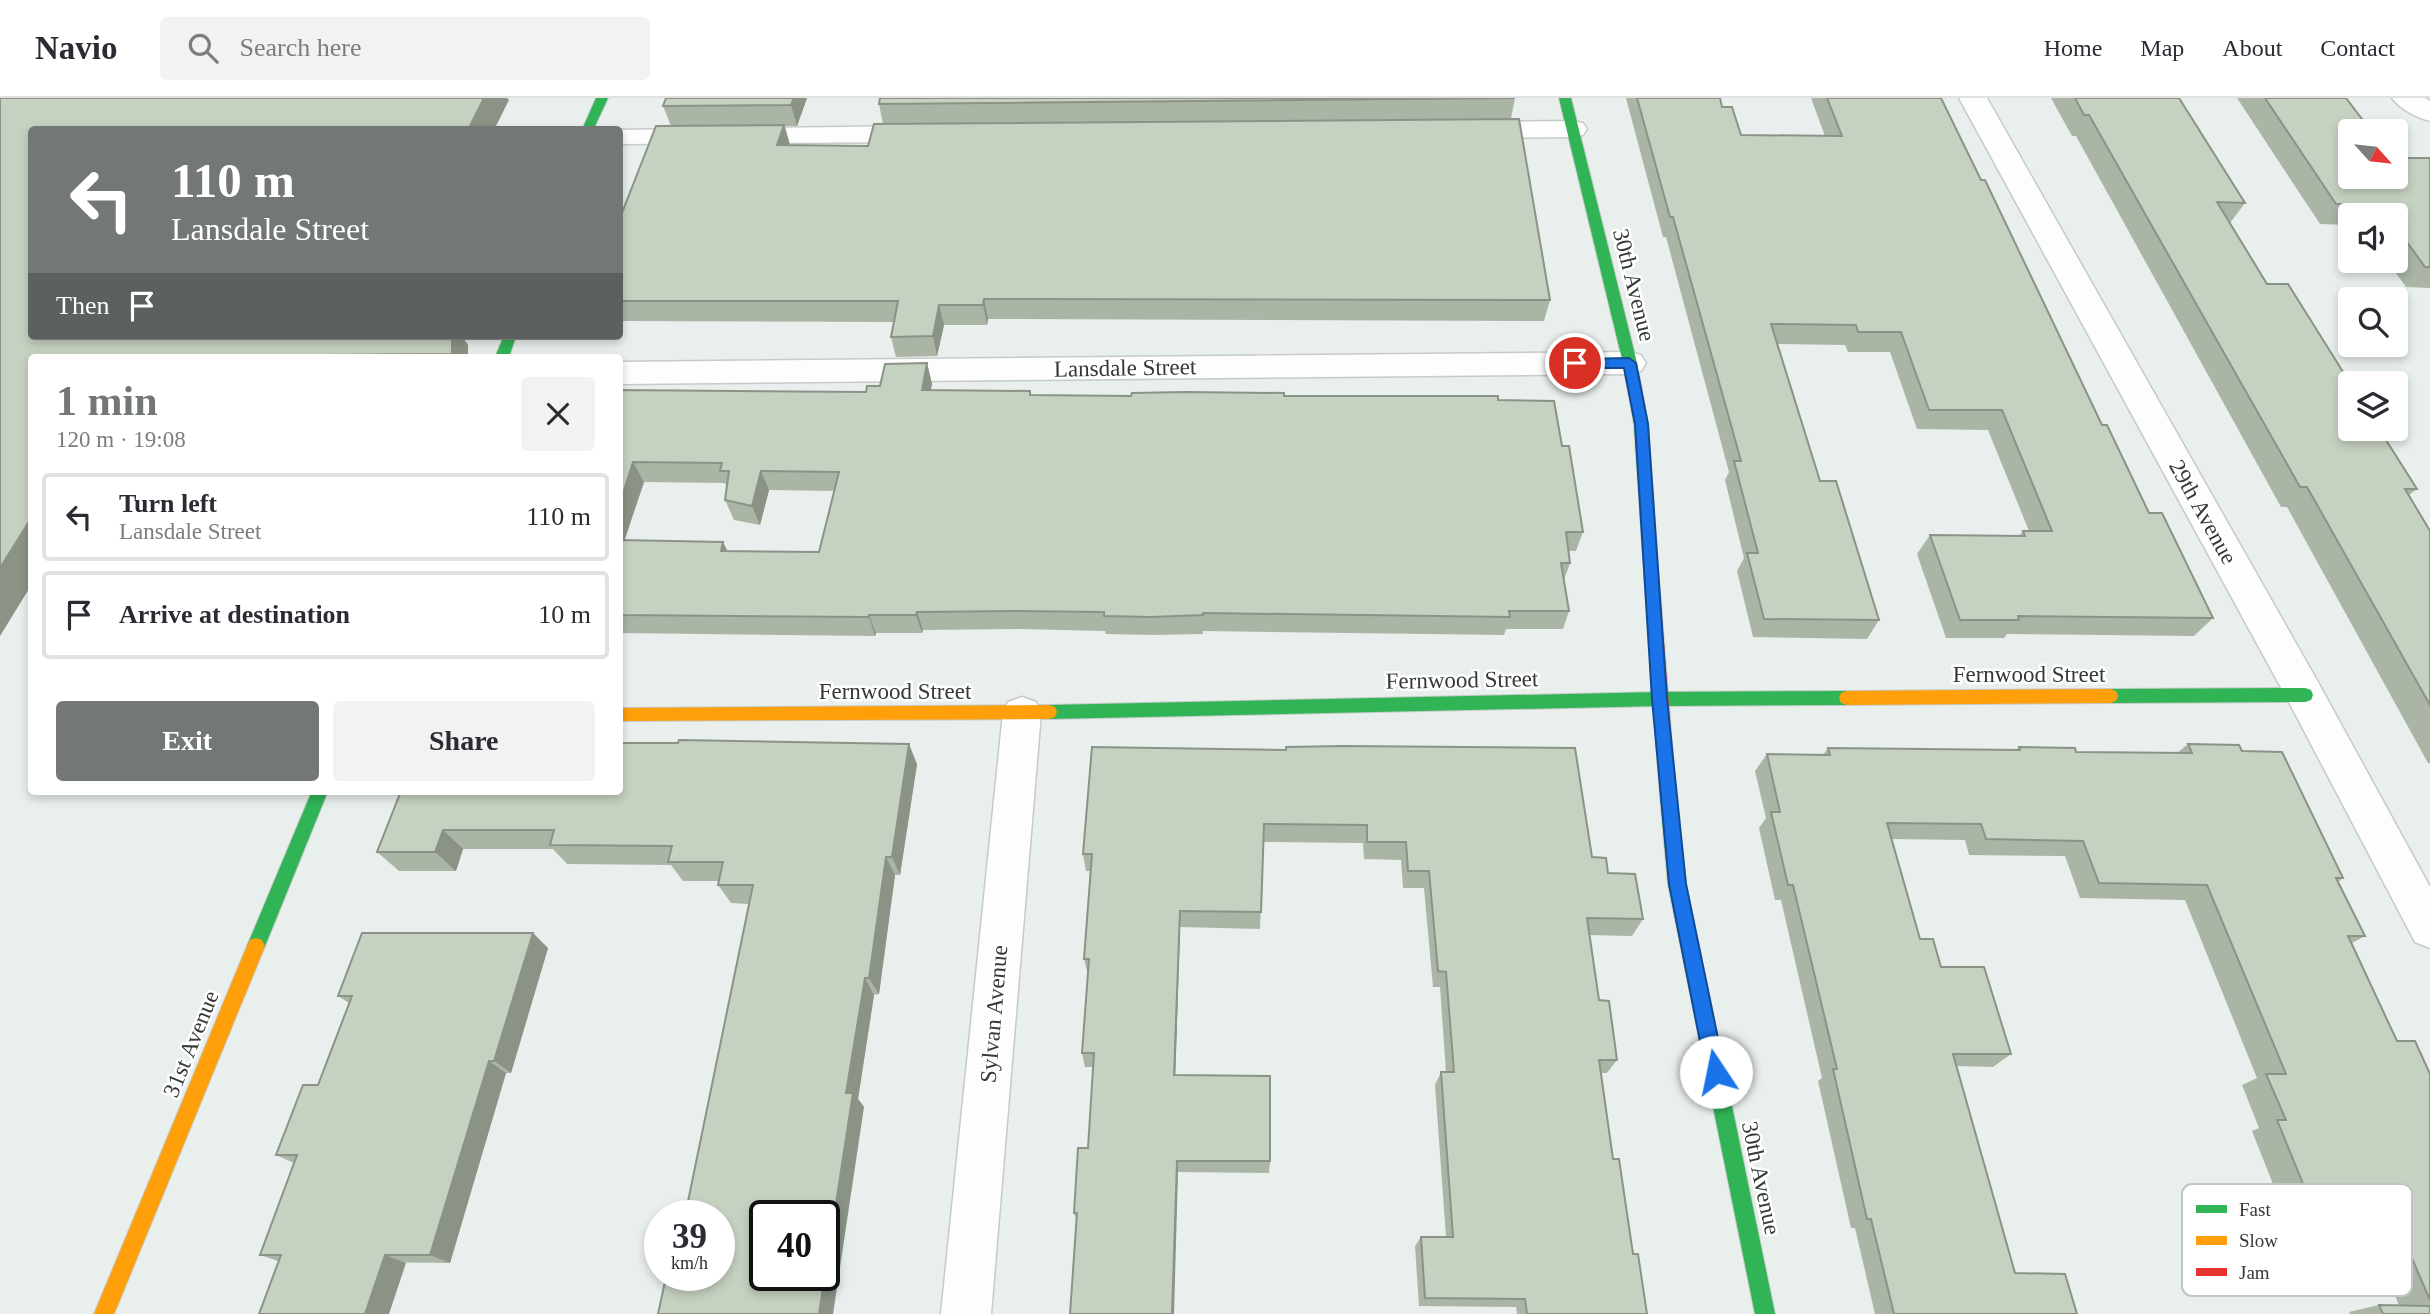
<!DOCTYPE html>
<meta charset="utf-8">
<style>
:root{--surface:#fff;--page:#f2f2f3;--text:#2b2b33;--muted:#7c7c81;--line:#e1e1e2;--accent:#737876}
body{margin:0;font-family:Georgia,serif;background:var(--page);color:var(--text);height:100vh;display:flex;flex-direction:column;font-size:26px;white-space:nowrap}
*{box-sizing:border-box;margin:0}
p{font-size:23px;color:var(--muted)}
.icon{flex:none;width:38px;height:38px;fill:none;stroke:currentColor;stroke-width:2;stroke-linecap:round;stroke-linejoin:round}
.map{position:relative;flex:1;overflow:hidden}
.drawer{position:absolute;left:28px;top:256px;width:595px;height:441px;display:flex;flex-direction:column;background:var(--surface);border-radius:7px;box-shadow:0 4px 10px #0003}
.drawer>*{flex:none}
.banner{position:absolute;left:28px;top:28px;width:595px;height:214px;border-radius:7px;box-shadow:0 4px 10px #0003;background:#737876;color:#fff;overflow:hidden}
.needle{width:46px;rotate:117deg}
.fabs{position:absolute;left:2338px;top:21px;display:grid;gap:14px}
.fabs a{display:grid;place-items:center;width:70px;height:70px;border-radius:7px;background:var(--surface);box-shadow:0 4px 10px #0003;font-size:35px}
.speed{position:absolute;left:644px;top:1102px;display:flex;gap:14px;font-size:35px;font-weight:700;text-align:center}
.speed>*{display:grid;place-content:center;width:91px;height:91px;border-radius:50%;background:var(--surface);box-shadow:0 4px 10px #0003;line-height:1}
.speed small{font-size:18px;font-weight:400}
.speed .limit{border:4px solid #111;border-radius:10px;background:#fff;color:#111}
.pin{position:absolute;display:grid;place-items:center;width:60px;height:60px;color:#fff;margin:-30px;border:4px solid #fff;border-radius:50%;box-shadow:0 2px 7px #0007}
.me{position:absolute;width:77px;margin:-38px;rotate:349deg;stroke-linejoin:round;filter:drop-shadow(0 0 5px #0008)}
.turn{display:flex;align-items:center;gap:24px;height:147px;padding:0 28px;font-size:32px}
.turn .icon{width:91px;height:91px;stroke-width:2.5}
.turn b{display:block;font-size:49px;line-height:60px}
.then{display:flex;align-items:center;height:66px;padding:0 28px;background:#0003;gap:14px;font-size:26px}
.round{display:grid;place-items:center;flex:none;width:74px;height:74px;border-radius:7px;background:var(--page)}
.head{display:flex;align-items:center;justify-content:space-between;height:119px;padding:0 28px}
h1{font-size:42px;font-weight:700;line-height:52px;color:var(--accent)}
.button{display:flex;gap:14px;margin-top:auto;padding:14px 28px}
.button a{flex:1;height:80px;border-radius:7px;background:var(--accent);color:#fff;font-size:28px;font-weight:700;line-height:80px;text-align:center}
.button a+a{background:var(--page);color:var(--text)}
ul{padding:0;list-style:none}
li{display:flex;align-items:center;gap:21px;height:88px;margin:0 14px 10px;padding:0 14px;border:4px solid var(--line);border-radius:7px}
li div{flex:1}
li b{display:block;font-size:26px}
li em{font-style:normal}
header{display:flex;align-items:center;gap:42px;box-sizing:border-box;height:98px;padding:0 35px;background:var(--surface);border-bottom:2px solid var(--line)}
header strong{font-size:33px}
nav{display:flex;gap:38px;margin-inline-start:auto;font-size:24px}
.search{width:490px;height:63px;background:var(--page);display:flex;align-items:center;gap:18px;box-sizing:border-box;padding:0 24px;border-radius:7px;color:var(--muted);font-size:26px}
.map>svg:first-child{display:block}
</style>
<header>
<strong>Navio</strong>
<div class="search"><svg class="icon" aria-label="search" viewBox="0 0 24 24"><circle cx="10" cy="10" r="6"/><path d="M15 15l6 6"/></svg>Search here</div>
<nav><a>Home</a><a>Map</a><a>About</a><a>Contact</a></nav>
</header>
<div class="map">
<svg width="2430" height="1216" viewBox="0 0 2430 1216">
<rect width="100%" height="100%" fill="#e9efec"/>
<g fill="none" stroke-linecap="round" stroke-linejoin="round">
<defs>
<g id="street">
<polygon points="1959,0 1987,0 2319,586 2430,789 2430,850 2415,844 2291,608"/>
<path d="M2392 0H2425L2430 3V23C2417 20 2400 11 2392 0Z"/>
<polygon points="1573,23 1583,25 1587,31 1583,37 1573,39 1467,40 1457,38 1453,32 1457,26 1467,24"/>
<polygon points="923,28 933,30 937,36 933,42 923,44 620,46 620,32 612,32"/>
<polygon points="1630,254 1641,257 1646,265 1641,273 1630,276 620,286 620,264"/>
<polygon points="1022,599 1036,604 1041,615 991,1216 941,1216 1003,615 1008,604"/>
</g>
<g id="fast">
<polygon points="596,0 608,0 593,32 582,32"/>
<polygon points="1559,0 1571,0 1637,265 1648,326 1655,430 1648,436 1641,430 1634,326 1623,265"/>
<polygon points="504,238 516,238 509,259 495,259"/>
<polygon points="2305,590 2311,592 2313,597 2311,602 2305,604 2110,605 2104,603 2102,598 2104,593 2110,591"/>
<polygon points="1847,593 1853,595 1855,600 1853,605 1847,607 1659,608 1049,621 1043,619 1041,614 1043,609 1049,607 1659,594"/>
<polygon points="1668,691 1674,693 1676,698 1686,786 1775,1216 1755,1216 1668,786 1660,698 1662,693"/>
<polygon points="312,693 328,693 265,848 262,854 256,856 250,854 247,848"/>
</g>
<g id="slow">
<polygon points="2110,591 2116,593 2118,598 2116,603 2110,605 1847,607 1841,605 1839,600 1841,595 1847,593"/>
<polygon points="1049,607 1055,609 1057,614 1055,619 1049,621 620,623 620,610"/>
<polygon points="256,840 262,842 265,848 114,1216 94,1216 247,848 250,842"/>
</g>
<polygon id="jam" points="1648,424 1655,430 1676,698 1674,703 1668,705 1662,703 1660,698 1641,430"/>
</defs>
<use href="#street" stroke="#c6cbc8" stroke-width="3"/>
<use href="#fast" stroke="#c6cbc8" stroke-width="2"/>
<use href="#slow" stroke="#c6cbc8" stroke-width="2"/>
<use href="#jam" stroke="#c6cbc8" stroke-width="2"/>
<use href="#street" fill="#fcfdfc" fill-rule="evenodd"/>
<use href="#fast" fill="#30b455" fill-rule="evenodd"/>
<use href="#slow" fill="#ff9f0a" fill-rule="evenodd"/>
<use href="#jam" fill="#e5322d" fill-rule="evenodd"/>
</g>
<g fill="#aab5a6" fill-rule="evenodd">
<polygon points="0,0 509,2 32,238 468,247 468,259 32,259"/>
<polygon points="807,0 797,28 785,28 790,47 868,48 883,26 879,6 1515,0 1511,21 1550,202 1544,223 988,221 987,227 944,227 937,258 896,259 891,239 894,224 620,223 620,120 671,28 663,8"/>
<polygon points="1626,0 1720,0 1722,9 1741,37 1825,38 1811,0 1941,0 2102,327 2149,415 2213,520 2194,538 2007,536 2004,540 1946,540 1917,456 1930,437 2019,438 2023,433 2029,433 1988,332 1917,331 1890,254 1848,254 1845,247 1778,246 1820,383 1879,522 1867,541 1753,539 1737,473 1744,460 1725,382 1729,374 1666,139 1663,139"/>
<polygon points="2051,0 2179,0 2245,105 2230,125 2267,186 2417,391 2409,397 2430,433 2430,665 2428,665 2287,409 2281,409 2076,38 2072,38"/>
<polygon points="2237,0 2346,0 2350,79 2430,60 2430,190 2406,189 2387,163 2396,163 2396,117 2350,117 2350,127 2320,126"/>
<path d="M927 265 932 286 930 292 1030 293 1031 297 1284 298 1498 302 1562 348 1583 434 1576 453H1569L1570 465 1564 482 1569 513 1563 531H1506L1504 537 1203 533V536L1152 537 1106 536 1105 533 1019 531 923 532 922 535H876L875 538 620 535V292L866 294ZM644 384 725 385 727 389 725 402 734 422 760 427 769 392 834 393 819 454 728 453 624 442Z"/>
<polygon points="2188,646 2242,653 2343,780 2338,784 2365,838 2352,845 2397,943 2430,976 2430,1216 2350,1216 2349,1214 2379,1207 2399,1207 2366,1130 2290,1129 2252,1033 2259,1030 2242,987 2257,980 2185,802 2080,800 2065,758 1969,757 1965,742 1892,741 1920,841 1941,869 2011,956 1993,969 1957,968 2015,1175 2077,1216 1875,1216 1855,1130 1851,1130 1818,983 1822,980 1781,802 1775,802 1759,730 1766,720 1755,673 1767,656 1823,657 1828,650 2016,652 2019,649 2076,654 2177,655"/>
<polygon points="1092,649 1592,759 1608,775 1643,821 1632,838 1589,837 1599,902 1617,962 1607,975 1601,975 1613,1061 1647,1216 1517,1216 1516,1209 1419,1208 1415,1148 1421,1139 1446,1139 1435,987 1441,974 1446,974 1440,889 1433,889 1424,790 1403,790 1401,762 1364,761 1363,745 1263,744 1260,831 1180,829 1175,977 1270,1063 1269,1075 1178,1074 1077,1123 1074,1115 1088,1050 1093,969 1085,969 1082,955 1088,877 1084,861 1091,773 1086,773 1083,756"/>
<polygon points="917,666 900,777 895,777 879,896 874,897 858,1001 864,1009 672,1179 749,806 731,805 718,787 719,783 683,783 671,767 567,766 553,751 463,751 456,773 399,773 377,754 401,693"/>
<polygon points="548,850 511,975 506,975 450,1165 278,1163 260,1157 294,1065 276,1057 318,987 349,905 338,898"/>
</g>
<g fill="#8b9387">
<polygon points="484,0 507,0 509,2 494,32 468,32"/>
<polygon points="794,0 807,0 797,28 791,7"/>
<polygon points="784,27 790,47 777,47"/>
<polygon points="984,201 988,221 987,227 983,207"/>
<polygon points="939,207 944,227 937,258 933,238"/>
<polygon points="452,238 462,238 468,247 468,259 454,259 452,256"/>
<polygon points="927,265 932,286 927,312 922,292"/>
<polygon points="633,364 644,384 620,456 620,405"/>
<polygon points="761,373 769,392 760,427 752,408"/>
<polygon points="32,419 32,486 0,538 0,470"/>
<polygon points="723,444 732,462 721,453"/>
<polygon points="917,514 923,532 922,535 916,517"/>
<polygon points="869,517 876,535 875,538 869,519"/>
<polygon points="909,646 917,666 900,777 892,759"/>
<polygon points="443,732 463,751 456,773 435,754"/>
<polygon points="886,759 895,777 879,896 869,880"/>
<polygon points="1180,813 1180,829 1175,990 1174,977"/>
<polygon points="533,835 548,850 511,975 494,963"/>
<polygon points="865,880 874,897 858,1001 864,1009 833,1216 819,1216 846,995"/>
<polygon points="489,963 506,975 450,1165 430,1157"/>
<polygon points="1177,1063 1178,1074 1174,1216 1172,1216"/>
<polygon points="385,1157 406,1165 389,1216 365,1216"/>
</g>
<g fill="#c6d2c1" stroke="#8b9387" stroke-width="2" fill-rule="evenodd">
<polygon points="0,0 484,0 468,32 32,32 32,238 452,238 452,256 32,259 32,419 0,470"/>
<polygon points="666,0 794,0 791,7 663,8"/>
<polygon points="880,0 1515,0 879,6"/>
<polygon points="1637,0 1720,0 1722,9 1732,9 1741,37 1842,38 1827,0 1941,0 1981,82 1985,82 2102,327 2107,327 2149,415 2162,415 2213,520 2018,518 2019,522 1960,522 1930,437 2025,438 2023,433 2052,433 2002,312 1929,312 1901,234 1858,234 1856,227 1771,226 1820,383 1836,383 1879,522 1764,521 1747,455 1758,455 1734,363 1741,363 1673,119 1670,119"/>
<polygon points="2075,0 2179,0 2245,105 2217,104 2267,186 2288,186 2350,285 2350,331 2379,331 2417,391 2405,391 2430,433 2430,607 2307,389 2300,389 2089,17 2084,17"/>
<polygon points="2265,0 2346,0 2371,33 2350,33 2350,79 2396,79 2396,60 2430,60 2430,169 2425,169 2396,129 2396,117 2387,117 2380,106 2336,106"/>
<polygon points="1519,21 1550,202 984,201 983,207 939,207 933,238 891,239 898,203 620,203 620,120 656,28 784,27 777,47 868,48 874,26"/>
<polygon points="927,265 922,292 1030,293 1030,297 1131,298 1132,295 1185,294 1284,295 1284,298 1498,298 1498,302 1554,303 1562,348 1569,348 1583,434 1566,434 1570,465 1561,465 1569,513 1509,513 1510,519 1203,515 1203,517 1151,519 1104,518 1104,514 1015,513 917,514 916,517 869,517 869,519 620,517 620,442 723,444 721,453 819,454 839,374 761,373 752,408 725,402 729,373 720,373 722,365 633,364 620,405 620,292 866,294 867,288 880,288 885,266"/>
<path d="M679 642 909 646 892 759H886L869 880H865L846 995H853L819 1216H658L666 1179H672V1178H719V1118H685L753 787H718L723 764H668L672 748 550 747 554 732H443L435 754H377L401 693H620V645H678ZM765 1118H824V1178H765Z"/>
<polygon points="2188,646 2239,647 2242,653 2282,654 2343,780 2336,780 2365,838 2348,838 2397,943 2415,943 2430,976 2430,1202 2395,1121 2317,1120 2277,1022 2286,1022 2266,976 2286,976 2207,787 2099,785 2083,743 1986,741 1981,726 1887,725 1920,841 1933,841 1941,869 1984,869 2011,956 1953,956 2015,1175 2065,1176 2077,1216 1894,1216 1871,1121 1867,1121 1833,971 1837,971 1793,787 1788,787 1771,714 1780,714 1767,656 1830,657 1828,650 2020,652 2019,649 2075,650 2076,654 2192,655"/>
<polygon points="1343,648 1575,650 1592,759 1606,760 1608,775 1635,776 1643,821 1587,820 1599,902 1609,903 1617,962 1599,962 1613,1061 1619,1061 1633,1156 1638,1156 1647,1216 1527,1216 1525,1201 1425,1200 1421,1139 1453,1139 1441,974 1454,974 1446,874 1438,873 1429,773 1408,773 1406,744 1367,744 1367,727 1264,726 1261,814 1180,813 1174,977 1270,978 1270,1063 1177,1063 1172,1216 1070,1216 1077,1115 1074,1115 1078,1050 1088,1050 1094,955 1082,955 1089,861 1084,861 1092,756 1083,756 1092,649 1286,652 1286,649"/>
<polygon points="362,835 533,835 494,963 489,963 430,1157 385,1157 365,1216 259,1216 281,1157 260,1157 297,1057 276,1057 303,987 318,987 352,898 338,898"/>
<polygon points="2379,1207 2430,1208 2430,1216 2383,1216"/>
</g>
<polygon fill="#1a73e8" stroke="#114b97" stroke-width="2" points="1629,260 1636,265 1648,326 1667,601 1686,786 1725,974 1722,980 1716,983 1709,980 1706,974 1669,786 1652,601 1635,326 1624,270 1575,270 1568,265 1575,261"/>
<g text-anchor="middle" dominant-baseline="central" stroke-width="5" stroke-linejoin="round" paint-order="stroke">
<g font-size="23" fill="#343836" stroke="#fff">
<text transform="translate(1634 187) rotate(76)">30th Avenue</text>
<text transform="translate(1125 270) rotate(-1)">Lansdale Street</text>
<text transform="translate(2203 414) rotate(61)">29th Avenue</text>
<text x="2029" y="576">Fernwood Street</text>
<text transform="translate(1462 582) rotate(-1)">Fernwood Street</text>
<text x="895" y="593">Fernwood Street</text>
<text transform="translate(994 916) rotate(-85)">Sylvan Avenue</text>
<text transform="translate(191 946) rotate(-68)">31st Avenue</text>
<text transform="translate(1761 1080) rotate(78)">30th Avenue</text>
</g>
</g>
<rect x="2182" y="1086" width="230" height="112" rx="10" fill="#fff" stroke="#c2c3c3" stroke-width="2"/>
<rect x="2196" y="1107" width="31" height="8" fill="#30b455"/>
<rect x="2196" y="1138" width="31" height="9" fill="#ff9f0a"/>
<rect x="2196" y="1170" width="31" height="8" fill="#e5322d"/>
<g font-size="19" fill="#343836">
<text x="2239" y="1118">Fast</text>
<text x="2239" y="1149">Slow</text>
<text x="2239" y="1181">Jam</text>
</g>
</svg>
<div class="fabs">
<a><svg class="needle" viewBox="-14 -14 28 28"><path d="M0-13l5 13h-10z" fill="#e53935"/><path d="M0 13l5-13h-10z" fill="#7c7c81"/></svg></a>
<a><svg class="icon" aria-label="sound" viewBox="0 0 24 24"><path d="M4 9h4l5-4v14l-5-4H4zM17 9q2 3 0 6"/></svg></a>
<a><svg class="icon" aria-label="search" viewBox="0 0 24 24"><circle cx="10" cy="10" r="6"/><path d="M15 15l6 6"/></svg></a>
<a><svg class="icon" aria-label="layers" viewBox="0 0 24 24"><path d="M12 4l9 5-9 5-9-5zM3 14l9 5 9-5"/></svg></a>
</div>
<div class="speed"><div>39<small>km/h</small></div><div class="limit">40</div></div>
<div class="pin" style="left:1575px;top:265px;background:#d93025"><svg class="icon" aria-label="arrive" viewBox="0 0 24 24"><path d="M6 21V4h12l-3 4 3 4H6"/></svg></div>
<svg class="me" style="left:1716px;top:974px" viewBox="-20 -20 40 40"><circle r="19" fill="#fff"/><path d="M0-13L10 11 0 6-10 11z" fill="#1a73e8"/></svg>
<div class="banner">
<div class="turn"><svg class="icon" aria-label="left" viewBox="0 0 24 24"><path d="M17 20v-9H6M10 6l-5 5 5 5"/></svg><div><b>110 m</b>Lansdale Street</div></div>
<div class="then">Then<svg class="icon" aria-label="arrive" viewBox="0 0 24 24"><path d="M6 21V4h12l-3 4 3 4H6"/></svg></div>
</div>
<section class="drawer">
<div class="head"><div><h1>1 min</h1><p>120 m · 19:08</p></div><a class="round"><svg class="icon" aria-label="close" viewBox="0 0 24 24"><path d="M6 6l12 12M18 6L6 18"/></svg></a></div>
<ul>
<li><svg class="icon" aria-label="left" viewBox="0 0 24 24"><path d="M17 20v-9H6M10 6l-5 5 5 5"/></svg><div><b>Turn left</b><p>Lansdale Street</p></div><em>110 m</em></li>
<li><svg class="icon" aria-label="arrive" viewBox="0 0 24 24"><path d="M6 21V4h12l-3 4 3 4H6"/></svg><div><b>Arrive at destination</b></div><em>10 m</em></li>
</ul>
<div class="button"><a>Exit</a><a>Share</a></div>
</section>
</div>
